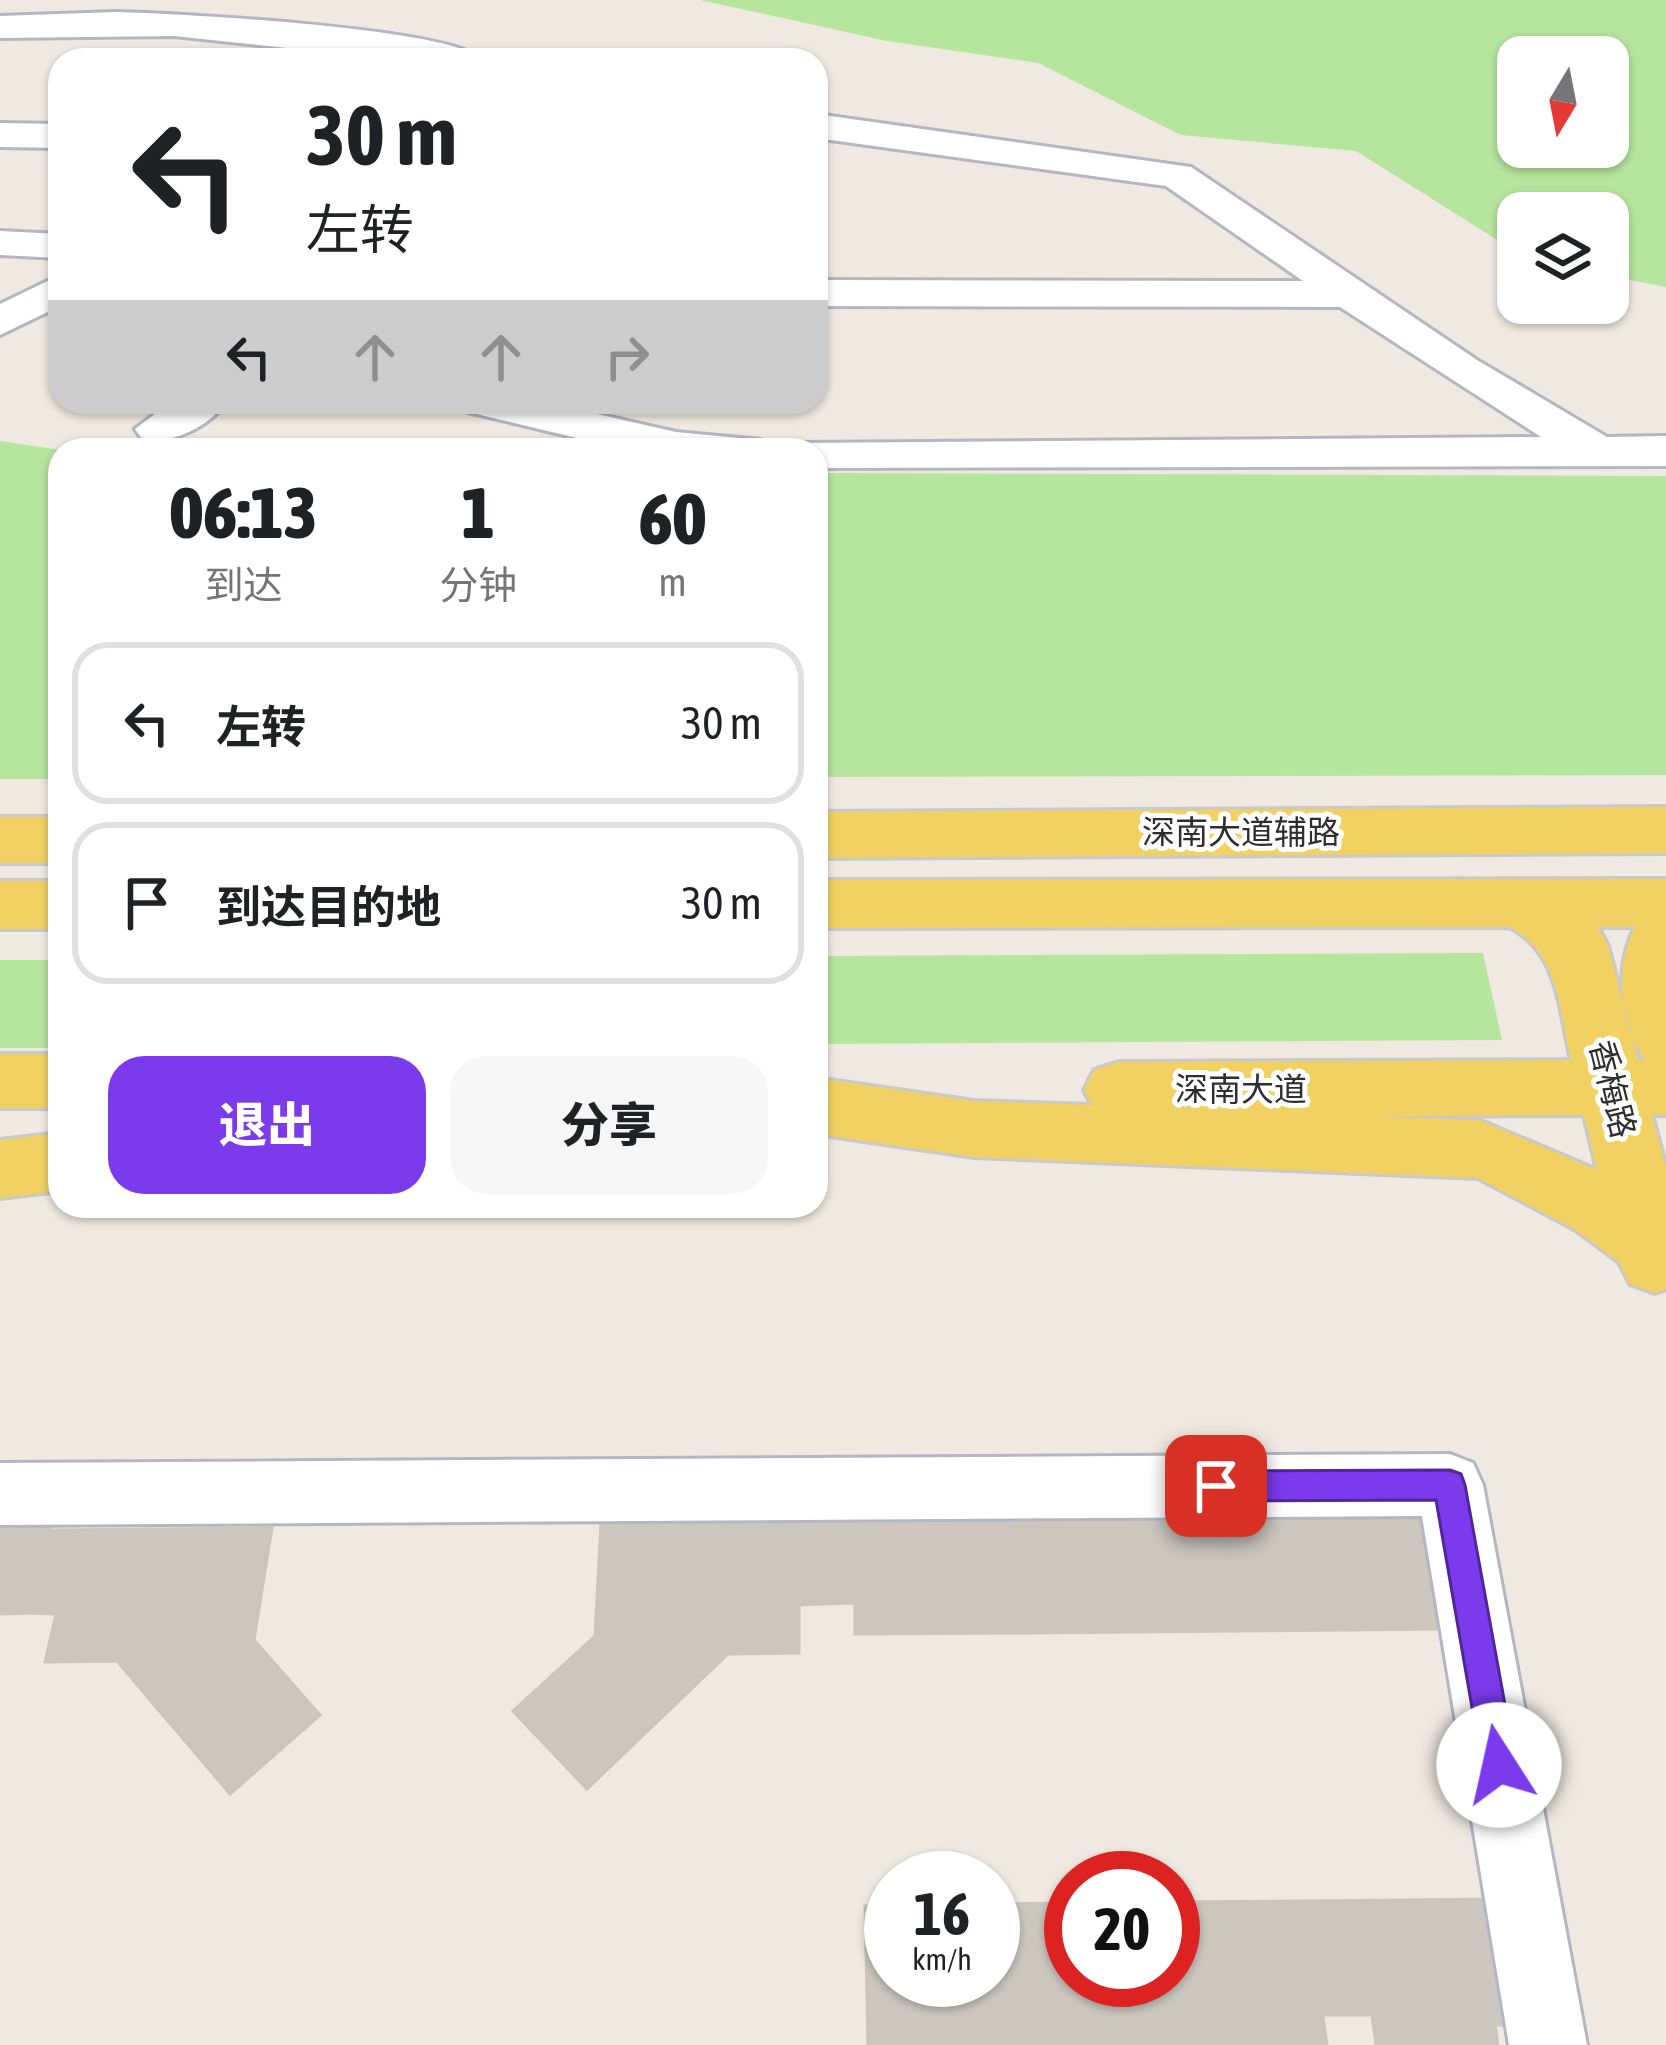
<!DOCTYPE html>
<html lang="zh">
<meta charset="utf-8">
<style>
:root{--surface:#fff;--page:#f6f6f6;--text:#202124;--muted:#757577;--line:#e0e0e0;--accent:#7c3aed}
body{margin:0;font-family:"Asap Condensed","Noto Sans SC",sans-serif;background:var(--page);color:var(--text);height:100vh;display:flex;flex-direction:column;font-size:45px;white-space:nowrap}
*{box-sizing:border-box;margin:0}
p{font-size:39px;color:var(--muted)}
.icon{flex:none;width:66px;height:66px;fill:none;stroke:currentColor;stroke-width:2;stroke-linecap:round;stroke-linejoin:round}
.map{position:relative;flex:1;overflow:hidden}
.panel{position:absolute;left:48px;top:438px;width:780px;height:780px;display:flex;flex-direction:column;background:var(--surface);border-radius:36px;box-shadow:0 3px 9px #0004}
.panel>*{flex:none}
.hud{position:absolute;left:48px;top:48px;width:780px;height:366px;border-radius:36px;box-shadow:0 3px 9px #0004;background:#fff;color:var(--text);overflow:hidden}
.needle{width:78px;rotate:190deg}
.tools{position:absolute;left:1497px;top:36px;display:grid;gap:24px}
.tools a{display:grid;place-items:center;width:132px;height:132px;border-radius:24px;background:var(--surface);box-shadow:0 3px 9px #0004;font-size:60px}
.speed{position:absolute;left:864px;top:1851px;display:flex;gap:24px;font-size:60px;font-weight:700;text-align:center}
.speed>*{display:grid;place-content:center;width:156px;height:156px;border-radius:50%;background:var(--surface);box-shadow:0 3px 9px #0004;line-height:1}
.speed small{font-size:30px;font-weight:400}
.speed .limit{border:18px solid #d22;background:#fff;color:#111}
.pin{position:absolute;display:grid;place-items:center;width:102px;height:102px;color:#fff;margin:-51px;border-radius:24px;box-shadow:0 6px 18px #0006}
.me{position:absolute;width:132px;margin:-66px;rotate:350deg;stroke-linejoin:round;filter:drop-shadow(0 0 9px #0008)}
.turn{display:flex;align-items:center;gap:42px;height:252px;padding:0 60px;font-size:54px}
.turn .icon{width:156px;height:156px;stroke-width:2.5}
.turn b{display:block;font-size:84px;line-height:102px}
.lanes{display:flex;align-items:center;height:114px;padding:0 60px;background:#0003;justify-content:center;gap:60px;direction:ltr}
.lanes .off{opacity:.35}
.eta{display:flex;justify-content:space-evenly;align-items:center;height:204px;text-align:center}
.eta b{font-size:72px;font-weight:800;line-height:84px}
.button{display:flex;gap:24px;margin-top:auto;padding:24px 60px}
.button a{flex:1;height:138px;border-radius:36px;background:var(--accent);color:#fff;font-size:48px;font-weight:800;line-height:138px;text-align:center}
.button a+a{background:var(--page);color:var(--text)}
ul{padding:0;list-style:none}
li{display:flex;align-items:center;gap:36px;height:162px;margin:0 24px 18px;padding:0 36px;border:6px solid var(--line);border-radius:36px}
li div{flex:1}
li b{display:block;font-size:45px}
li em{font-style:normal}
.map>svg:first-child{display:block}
</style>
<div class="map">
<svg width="1666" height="2045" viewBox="0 0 1666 2045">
<rect width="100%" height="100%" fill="#efe9e1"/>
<g fill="#b6e59e" fill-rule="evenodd">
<path d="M700 0H1666V287L1608 276V213H1518V253L1356 151 1181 135 1038 63 887 41ZM1518 57H1608V147H1518Z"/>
<polygon points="0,441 61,450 60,779 0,779"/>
<polygon points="816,473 1666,476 1666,775 816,777"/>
<polygon points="1483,953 1502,1040 816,1044 816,956"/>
<rect x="0" y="960" width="60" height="88"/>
</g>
<g fill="#cbc7bf" stroke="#cbc5ba" stroke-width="3">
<polygon points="1415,1496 1439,1629 1234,1631 1217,1498"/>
<polygon points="1217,1498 1234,1631 1029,1633 1020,1500"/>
<polygon points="1020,1500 1029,1633 855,1634 855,1603 822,1604 822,1503"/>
<polygon points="0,1511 54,1511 32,1613 0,1614"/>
<polygon points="822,1521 822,1604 799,1605 799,1653 728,1654 587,1789 513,1711 595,1636 601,1523"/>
<polygon points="272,1528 254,1640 320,1715 230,1794 117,1661 45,1662 56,1614 32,1613 50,1530"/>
<polygon points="1498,1899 1521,2025 1495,2025 1498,2045 1376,2045 1372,2015 1323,2015 1307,1901"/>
<polygon points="1307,1901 1327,2045 1098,2045 1093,1980 1173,1980 1173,1902"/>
<polygon points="1071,1903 1071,1980 1093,1980 1098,2045 868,2045 865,1906 891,1905 891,1980 993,1980 993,1904"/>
</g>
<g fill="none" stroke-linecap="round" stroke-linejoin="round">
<defs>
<g id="minor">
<path d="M116 12C168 13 459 28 481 60H400L174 36 0 38V16Z"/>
<polygon points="816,114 1191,167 1477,360 1607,437 1666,436 1666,466 816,468 816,450 795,450 800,443 1541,437 1340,307 816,306 816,280 1303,281 1166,186 816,138"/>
<polygon points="0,123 60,124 60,148 0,147"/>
<polygon points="0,231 60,234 60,258 0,255"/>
<polygon points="60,275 60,306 0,335 0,304"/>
<path d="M171 402H226C210 426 170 446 142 439L135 429Z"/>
<polygon points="462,402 544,402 676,432 761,440 768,450 627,450 468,412"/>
<polygon points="1450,1454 1473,1463 1483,1485 1587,2045 1509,2045 1422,1516 0,1525 0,1463"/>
</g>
<g id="major">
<polygon points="1666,807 1666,853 816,858 816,812"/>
<rect x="0" y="817" width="60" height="46"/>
<path d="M1666 879V1115H1652L1666 1167V1289L1655 1293 1630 1284 1619 1262 1576 1230 1478 1178 974 1157 816 1134V1078L974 1101 1092 1105 1084 1090 1094 1070 1118 1062 1571 1060C1559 1010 1559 953 1510 927L816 928V880ZM1598 927H1635C1615 967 1618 1024 1645 1060H1638L1608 946ZM1584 1115 1597 1170 1479 1120 1374 1116Z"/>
<rect x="0" y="881" width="60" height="48"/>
<rect x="0" y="1054" width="60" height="54"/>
<polygon points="60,1133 60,1191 0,1198 0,1140"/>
</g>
</defs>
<use href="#minor" stroke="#b4b7c1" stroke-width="6"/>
<use href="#major" stroke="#c9c9c9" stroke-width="6"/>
<use href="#minor" fill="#fff" fill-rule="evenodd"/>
<use href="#major" fill="#f2d163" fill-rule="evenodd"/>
</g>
<polygon fill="#7c3aed" stroke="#51269a" stroke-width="3" points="1450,1470 1461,1474 1465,1485 1516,1765 1511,1777 1499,1782 1487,1777 1482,1765 1436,1500 1216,1501 1205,1497 1200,1486 1205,1476 1216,1471"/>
<g text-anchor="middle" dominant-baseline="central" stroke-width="10" stroke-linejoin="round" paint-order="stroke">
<g font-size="33" fill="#2e2e2e" stroke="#fff">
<text x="1241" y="832">深南大道辅路</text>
<text x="1241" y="1089">深南大道</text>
<text transform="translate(1613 1089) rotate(76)">香梅路</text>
</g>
</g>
</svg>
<div class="tools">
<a><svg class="needle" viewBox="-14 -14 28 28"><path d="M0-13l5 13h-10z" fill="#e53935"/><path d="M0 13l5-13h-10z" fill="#757577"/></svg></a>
<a><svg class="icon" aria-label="layers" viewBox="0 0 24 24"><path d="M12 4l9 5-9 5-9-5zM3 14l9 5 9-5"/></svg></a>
</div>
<div class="speed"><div>16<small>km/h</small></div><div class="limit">20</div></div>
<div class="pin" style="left:1216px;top:1486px;background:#d93025"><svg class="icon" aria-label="arrive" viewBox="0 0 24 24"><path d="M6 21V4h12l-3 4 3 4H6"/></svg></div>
<svg class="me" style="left:1499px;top:1765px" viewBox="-20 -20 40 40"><circle r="19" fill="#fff"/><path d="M0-13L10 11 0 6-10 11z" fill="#7c3aed"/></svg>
<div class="hud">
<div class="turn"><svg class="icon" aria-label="left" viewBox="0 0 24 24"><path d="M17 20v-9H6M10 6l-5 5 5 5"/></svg><div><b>30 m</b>左转</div></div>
<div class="lanes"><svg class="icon" aria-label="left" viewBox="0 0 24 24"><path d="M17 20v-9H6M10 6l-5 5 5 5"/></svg><svg class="icon off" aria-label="ahead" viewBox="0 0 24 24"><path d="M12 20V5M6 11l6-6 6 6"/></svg><svg class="icon off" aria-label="ahead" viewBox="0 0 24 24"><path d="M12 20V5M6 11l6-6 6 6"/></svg><svg class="icon off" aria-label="right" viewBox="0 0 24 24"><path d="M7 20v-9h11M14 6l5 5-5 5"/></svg></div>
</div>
<section class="panel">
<div class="eta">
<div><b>06:13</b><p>到达</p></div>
<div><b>1</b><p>分钟</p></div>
<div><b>60</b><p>m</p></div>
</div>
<ul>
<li><svg class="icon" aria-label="left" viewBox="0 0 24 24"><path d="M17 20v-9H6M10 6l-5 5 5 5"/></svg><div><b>左转</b></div><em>30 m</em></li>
<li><svg class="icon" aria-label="arrive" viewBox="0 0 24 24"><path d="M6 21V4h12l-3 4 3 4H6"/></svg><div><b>到达目的地</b></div><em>30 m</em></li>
</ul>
<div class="button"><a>退出</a><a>分享</a></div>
</section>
</div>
